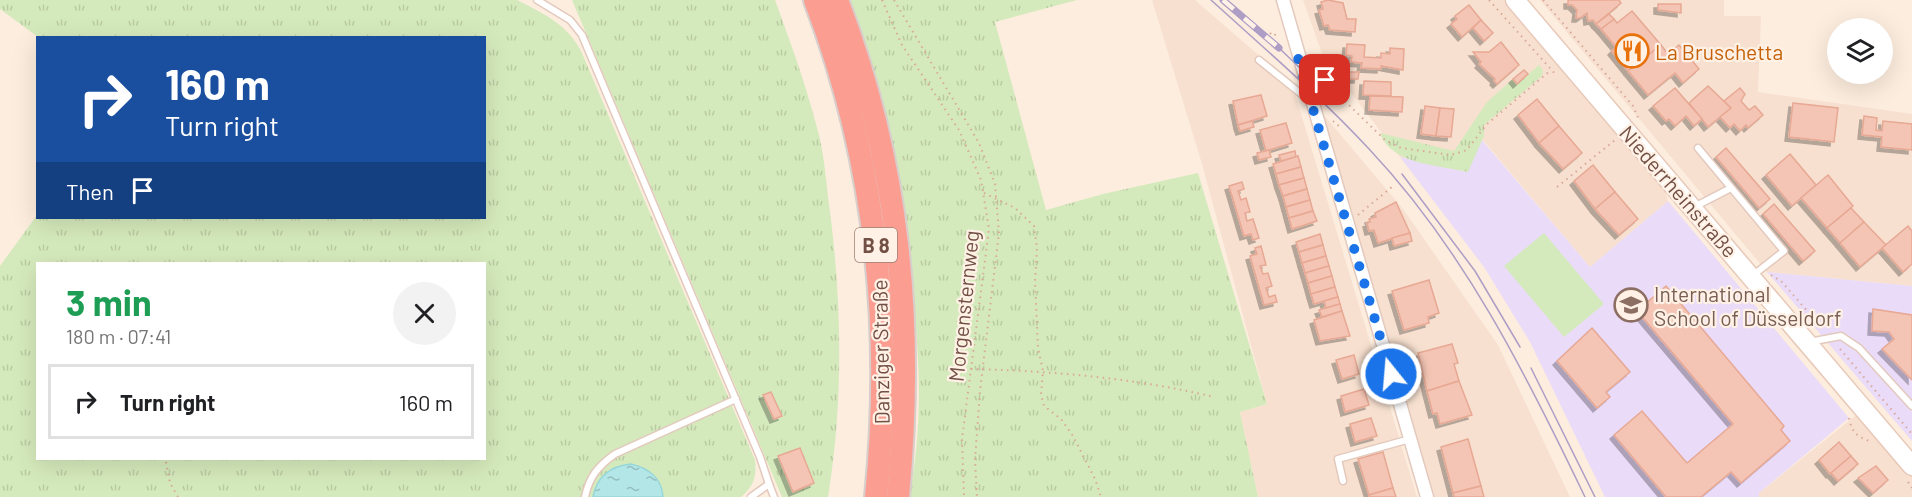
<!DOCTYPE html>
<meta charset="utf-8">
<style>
:root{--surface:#fff;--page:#f2f2f2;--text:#202124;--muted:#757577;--line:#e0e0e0}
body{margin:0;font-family:Barlow,sans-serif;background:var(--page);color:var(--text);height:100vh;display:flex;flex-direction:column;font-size:22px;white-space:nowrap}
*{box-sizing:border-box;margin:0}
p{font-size:20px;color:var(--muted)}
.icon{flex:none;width:33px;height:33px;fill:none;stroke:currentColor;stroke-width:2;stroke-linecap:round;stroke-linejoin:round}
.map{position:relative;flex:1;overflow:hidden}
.panel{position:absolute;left:36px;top:262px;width:450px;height:198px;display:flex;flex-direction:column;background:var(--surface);border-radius:0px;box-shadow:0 6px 24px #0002}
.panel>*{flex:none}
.banner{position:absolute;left:36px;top:36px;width:450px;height:183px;border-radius:0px;box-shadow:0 6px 24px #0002;background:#1a4fa0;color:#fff;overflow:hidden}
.fabs{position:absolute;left:1827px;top:18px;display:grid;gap:12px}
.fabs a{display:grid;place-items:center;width:66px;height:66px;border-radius:50%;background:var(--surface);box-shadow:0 6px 24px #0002;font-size:30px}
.pin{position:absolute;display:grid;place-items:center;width:51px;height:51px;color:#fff;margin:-26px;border-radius:12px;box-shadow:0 3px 9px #0006}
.me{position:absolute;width:66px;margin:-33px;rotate:343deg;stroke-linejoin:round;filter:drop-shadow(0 0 4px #0008)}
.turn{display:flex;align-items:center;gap:21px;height:126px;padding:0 30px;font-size:27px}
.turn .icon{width:78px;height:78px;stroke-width:2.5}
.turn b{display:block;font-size:42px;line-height:51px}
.then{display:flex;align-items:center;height:57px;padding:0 30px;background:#0003;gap:12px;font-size:22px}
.round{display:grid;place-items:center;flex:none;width:63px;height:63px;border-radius:32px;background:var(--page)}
.head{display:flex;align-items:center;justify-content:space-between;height:102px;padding:0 30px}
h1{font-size:36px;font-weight:700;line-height:45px;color:#1e9e55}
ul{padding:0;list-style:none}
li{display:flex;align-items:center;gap:18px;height:75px;margin:0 12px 9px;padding:0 18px;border:3px solid var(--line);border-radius:0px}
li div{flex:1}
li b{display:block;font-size:22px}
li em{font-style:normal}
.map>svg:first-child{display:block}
</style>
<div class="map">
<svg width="1912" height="497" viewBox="0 0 1912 497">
<defs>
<pattern id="grass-tufts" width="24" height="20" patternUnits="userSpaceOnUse" patternTransform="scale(1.5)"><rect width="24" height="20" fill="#d5eabc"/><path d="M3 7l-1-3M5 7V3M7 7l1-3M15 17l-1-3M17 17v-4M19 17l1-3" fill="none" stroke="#bacaa3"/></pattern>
<pattern id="water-ripples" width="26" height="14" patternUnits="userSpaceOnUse" patternTransform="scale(1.5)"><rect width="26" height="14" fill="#b2e6e7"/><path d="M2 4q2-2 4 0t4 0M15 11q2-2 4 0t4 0" fill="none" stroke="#95bdbd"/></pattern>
<filter id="shadow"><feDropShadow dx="-4" dy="4" stdDeviation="0" flood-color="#0004"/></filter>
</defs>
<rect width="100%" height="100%" fill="#fdedde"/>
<g fill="#f7e0cf">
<polygon points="1152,0 1195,0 1292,84 1417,497 1258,497 1240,412 1267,404 1202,164"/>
<polygon points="1303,0 1506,0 1663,182 1668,201 1590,267 1483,140 1468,172 1400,157 1323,56"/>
<polygon points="1540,0 1724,0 1724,16 1761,16 1758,92 1912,114 1912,286 1767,272"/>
<polygon points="1323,114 1403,209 1498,345 1570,497 1434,497"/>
<polygon points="1860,412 1912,476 1912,497 1759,497 1759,493"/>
</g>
<g fill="#eadbf9">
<polygon points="1482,140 1590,267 1668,201 1849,418 1759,493 1759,497 1605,497 1530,342 1484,267 1400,157 1467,172"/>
<polygon points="1767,272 1912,286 1912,441"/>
</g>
<g fill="url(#grass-tufts)" fill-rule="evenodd">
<path d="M0 0H517C544 14 568 24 582 53L755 460C757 476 754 486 741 497H0V266L37 215 38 218H484V38L38 37 0 9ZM38 264H484V459H38Z"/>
<path d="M572 0H775C792 46 808 91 820 139 824 158 826 178 828 197 842 295 844 400 828 497H782Z"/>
<path d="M848 0H1077L995 22 1046 210 1103 194 1198 173 1267 404 1240 412 1258 497H909C942 333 885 159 848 0Z"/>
<path d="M1539 65 1543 70 1542 76 1484 125V136L1468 172C1439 165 1391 165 1380 133L1454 151 1487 102 1513 79 1517 84Z"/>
</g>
<polygon fill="#d5eabc" points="1544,233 1604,304 1564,337 1504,266"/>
<path fill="url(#water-ripples)" stroke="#98d7d9" stroke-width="1.5" d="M631 464C648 468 662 478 663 497H593C597 476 610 466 631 464Z"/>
<g fill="#f4c5b4" stroke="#e7a894" stroke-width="1.5" filter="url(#shadow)">
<polygon points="1328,0 1343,3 1347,19 1356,19 1355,32 1330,30 1328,25 1324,26 1319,10 1323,9 1321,2"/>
<polygon points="1568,0 1619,0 1621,3 1596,24 1593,20 1588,21 1587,13 1580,18 1576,18 1577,10 1572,5 1568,5"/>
<polygon points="1658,4 1681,4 1681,13 1658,10"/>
<polygon points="1469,5 1481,20 1462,37 1451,24 1457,19 1455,16"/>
<polygon points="1632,11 1661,45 1628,71 1612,51 1616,47 1601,29 1614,19 1617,23"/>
<polygon points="1609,14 1614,19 1601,29 1596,24"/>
<polygon points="1481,20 1493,33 1484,41 1473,28"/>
<polygon points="1501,42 1519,65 1497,84 1494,81 1495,79 1479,64 1481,62 1473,52 1489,52"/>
<polygon points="1347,44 1365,45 1364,57 1381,58 1381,53 1390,54 1390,48 1404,49 1403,70 1381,66 1381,69 1361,68 1362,63 1351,62 1352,56 1346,55"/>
<polygon points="1661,45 1668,54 1679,45 1699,69 1683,83 1675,73 1648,95 1628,71"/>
<polygon points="1524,70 1528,74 1517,84 1513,79"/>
<polygon points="1344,72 1359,72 1358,79 1344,79"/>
<polygon points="1364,81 1391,82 1391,96 1363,95"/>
<polygon points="1708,86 1731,108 1708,127 1689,103"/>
<polygon points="1675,88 1702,119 1694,126 1686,116 1675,126 1669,119 1666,121 1653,106"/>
<polygon points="1740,88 1745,94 1741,101 1749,110 1755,106 1763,115 1748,128 1746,125 1740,131 1734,124 1730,128 1720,117 1731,108 1724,101"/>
<polygon points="1261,95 1267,116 1238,125 1233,101"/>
<polygon points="1370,96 1403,97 1402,112 1369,110"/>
<polygon points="1537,99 1559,126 1539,143 1518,115"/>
<polygon points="1793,103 1838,108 1834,142 1789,137"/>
<polygon points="1425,106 1440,108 1436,136 1421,134"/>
<polygon points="1440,108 1454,109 1451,137 1436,136"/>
<polygon points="1864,116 1877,118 1876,130 1882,131 1883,121 1912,124 1912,150 1881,147 1882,137 1862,135"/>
<polygon points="1252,121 1254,127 1240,131 1238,125"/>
<polygon points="1286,123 1292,143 1266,151 1260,130"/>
<polygon points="1559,126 1582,153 1563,169 1539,143"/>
<polygon points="1726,148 1770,199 1759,208 1716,157"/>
<polygon points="1269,150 1271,157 1259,160 1257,153"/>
<polygon points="1295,151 1296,157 1281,161 1279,155"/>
<polygon points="1790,154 1816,185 1792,206 1766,175"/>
<polygon points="1298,156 1301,167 1276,174 1273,164"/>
<polygon points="1593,165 1615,192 1595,209 1574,181"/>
<polygon points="1301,167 1304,178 1279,185 1276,174"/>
<polygon points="1828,175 1853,206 1827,228 1801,198"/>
<polygon points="1304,178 1307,189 1283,196 1279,185"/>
<polygon points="1242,182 1244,189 1238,191 1241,200 1246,198 1250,212 1245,213 1247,221 1253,219 1259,238 1253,240 1251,234 1244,236 1229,186"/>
<polygon points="1307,189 1310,200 1286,207 1283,196"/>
<polygon points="1615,192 1638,219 1619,235 1595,209"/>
<polygon points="1310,200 1313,211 1289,218 1286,207"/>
<polygon points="1396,202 1410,233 1378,243 1374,230 1369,231 1367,223 1370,222 1369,219 1376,217 1375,213"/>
<polygon points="1774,204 1815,251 1803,261 1763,214"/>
<polygon points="1851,208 1864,222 1840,243 1827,228"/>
<polygon points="1313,211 1317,221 1292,229 1289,218"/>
<polygon points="1864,222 1886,245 1860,267 1840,243"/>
<polygon points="1908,226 1912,231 1912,264 1903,272 1882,248"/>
<polygon points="1410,233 1412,241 1394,246 1392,238"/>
<polygon points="1320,234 1323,245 1299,252 1296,242"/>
<polygon points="1323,245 1326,256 1302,263 1299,252"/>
<polygon points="1261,246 1266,265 1260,266 1263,274 1268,273 1272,286 1266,288 1269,297 1275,295 1277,302 1264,305 1250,256 1257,254 1255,248"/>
<polygon points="1326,256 1329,266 1305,273 1302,263"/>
<polygon points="1329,266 1332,276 1308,283 1305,273"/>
<polygon points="1332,276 1335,287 1311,294 1308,283"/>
<polygon points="1429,280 1439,313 1428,317 1429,323 1404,330 1392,291"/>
<polygon points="1666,286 1784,426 1781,430 1790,441 1741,483 1731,472 1701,497 1666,497 1614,435 1642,411 1687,463 1733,424 1637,311"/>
<polygon points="1335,287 1338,297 1314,304 1311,294"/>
<polygon points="1338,297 1340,304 1326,308 1324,301"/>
<polygon points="1340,304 1342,311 1322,317 1319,310"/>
<polygon points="1873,309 1912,315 1912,380 1882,349 1894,339 1889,332 1872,331"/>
<polygon points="1342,311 1350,336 1320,341 1314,320"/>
<polygon points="1592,328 1630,372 1606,392 1610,397 1597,408 1557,361"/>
<polygon points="1452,344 1458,363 1454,364 1459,381 1427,391 1418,353"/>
<polygon points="1354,355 1359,374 1342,379 1336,360"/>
<polygon points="1459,381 1472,415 1440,424 1437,413 1433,414 1427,391"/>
<polygon points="1364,389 1369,405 1345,412 1341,396"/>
<polygon points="771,392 782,416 774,419 763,395"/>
<polygon points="1371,418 1377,436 1355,442 1350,424"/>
<polygon points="1468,439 1481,486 1453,493 1441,447"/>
<polygon points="1839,442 1851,456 1830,474 1819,460"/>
<polygon points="800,448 814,483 793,492 778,456"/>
<polygon points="1383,452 1393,488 1369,495 1358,459"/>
<polygon points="1851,456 1858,464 1838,481 1831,473"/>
<polygon points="1876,466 1888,480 1873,493 1858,478"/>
<polygon points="1481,486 1484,497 1454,497 1453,493"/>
<polygon points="1393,488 1396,497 1369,497 1369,495"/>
</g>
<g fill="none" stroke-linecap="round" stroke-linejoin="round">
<defs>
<g id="lane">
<polyline points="537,0 570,20 582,35 760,457 769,484 751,497"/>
<polyline points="1259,60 1310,101"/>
<polyline points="1698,148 1784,251 1752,276"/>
<polyline points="1694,207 1731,188"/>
<polyline points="1809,342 1841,336 1859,348 1912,406"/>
<polyline points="1343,481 1338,459 1410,439"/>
<polyline points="769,484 774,497"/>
<path d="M585 497C589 477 598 466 615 454L736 399"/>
</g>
<polyline id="street" points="1283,0 1427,497"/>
<polyline id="secondary" points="1515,0 1912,466"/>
<g id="highway">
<path d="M815 0C876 160 893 327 876 497"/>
<path d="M837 0C900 163 914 324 898 497"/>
</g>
</defs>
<use href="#lane" stroke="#e3c9bd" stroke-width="9"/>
<use href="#street" stroke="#e3c9bd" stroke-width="15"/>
<use href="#secondary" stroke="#e8c9b9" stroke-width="21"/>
<use href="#highway" stroke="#d8cecb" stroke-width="26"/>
<g stroke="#d8a898" stroke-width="2" stroke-dasharray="1.5 4.5" stroke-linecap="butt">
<polyline points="882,0 902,45 959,130 981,180 989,229 962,439 964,497"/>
<polyline points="894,0 979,143 995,184 999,233 980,391 975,460 977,497"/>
<polyline points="1489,0 1557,76"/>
<polyline points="1543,0 1633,106 1639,120"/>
<polyline points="1270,33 1273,36 1278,33"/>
<polyline points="1319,76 1385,140 1401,148 1451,155 1467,150 1486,125 1551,70"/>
<polyline points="1333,121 1340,127"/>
<polyline points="1557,187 1615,140"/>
<polyline points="984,193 1015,208 1034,226 1037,248 1035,282 1038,348 1043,371 1041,394 1044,406 1061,419 1073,436 1095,479 1101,497"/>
<polyline points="1358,215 1393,186"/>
<polyline points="1771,275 1781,281 1823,329"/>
<polyline points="1840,349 1912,434"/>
<path d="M971 369C1053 371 1135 378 1214 397"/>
<path d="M1849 418C1852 432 1856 436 1869 441"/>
<polyline points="166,462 170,483 178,497"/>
<polyline points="1908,482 1912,488"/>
</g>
<use href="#lane" stroke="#fff" stroke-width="6"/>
<use href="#street" stroke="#fff" stroke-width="12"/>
<use href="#secondary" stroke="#fff" stroke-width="18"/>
<use href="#highway" stroke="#fb9e91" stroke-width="22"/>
<g stroke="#ae9dc5" stroke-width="1.5">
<path d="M1211 0C1265 49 1320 96 1370 150 1464 250 1526 374 1585 497"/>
<polyline points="1279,48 1322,89"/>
<polyline points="1402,174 1475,271 1520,347"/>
<polyline points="1531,368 1595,497"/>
</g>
<defs>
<polyline id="rail" points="1223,0 1279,48"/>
</defs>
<use href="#rail" stroke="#ae9dc5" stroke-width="7"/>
<use href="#rail" stroke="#fff1e5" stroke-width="4.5" stroke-dasharray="14" stroke-linecap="butt"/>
</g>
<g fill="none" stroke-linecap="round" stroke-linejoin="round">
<polyline stroke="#1a73e8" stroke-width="10" stroke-dasharray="0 18" points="1325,80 1298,58 1391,374"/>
</g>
<defs>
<symbol id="restaurant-ring" viewBox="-11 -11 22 22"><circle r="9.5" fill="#fff1e5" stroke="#e8710a" stroke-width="1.5"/><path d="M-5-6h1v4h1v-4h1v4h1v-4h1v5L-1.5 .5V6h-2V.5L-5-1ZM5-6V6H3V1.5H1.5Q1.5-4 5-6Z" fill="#e8710a"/></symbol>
<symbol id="school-ring" viewBox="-11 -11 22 22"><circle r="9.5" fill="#fff1e5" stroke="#8d6e63" stroke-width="1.5"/><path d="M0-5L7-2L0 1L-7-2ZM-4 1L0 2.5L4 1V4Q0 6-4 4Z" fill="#8d6e63"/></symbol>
</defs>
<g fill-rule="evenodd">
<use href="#restaurant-ring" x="1613" y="32" width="38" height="38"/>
<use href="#school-ring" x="1612" y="286" width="38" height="38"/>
</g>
<g text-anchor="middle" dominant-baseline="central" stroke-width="4.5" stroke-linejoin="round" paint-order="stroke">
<rect fill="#fff1e5" stroke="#9d8075" stroke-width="1.5" x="855" y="228" width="42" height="34" rx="4.5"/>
<g font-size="20" font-weight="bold" fill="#735045">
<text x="876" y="245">B 8</text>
</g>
<g font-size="21" fill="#c56008" stroke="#fff1e5" text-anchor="start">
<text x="1655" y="51">La Bruschetta</text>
</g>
<g font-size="21" fill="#735045" stroke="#fff1e5">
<text transform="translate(1679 191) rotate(49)">Niederrheinstraße</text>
<text transform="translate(963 306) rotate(-84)">Morgensternweg</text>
<text transform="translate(880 352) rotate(-91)">Danziger Straße</text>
</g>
<g font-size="21" fill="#785e54" stroke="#fff1e5" text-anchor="start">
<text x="1654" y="293">International<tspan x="1654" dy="24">School of Düsseldorf</tspan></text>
</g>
</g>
</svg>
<div class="fabs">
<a><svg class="icon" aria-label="layers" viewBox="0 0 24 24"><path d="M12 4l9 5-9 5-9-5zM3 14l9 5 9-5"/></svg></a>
</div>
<div class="pin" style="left:1325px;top:80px;background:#d93025"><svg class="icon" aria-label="arrive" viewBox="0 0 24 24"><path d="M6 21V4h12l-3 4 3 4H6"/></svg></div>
<svg class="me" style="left:1391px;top:374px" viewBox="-20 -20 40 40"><circle r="17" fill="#1a73e8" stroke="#fff" stroke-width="3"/><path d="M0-11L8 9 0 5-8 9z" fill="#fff"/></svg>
<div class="banner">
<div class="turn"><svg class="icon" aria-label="right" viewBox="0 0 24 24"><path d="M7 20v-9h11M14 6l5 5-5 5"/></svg><div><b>160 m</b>Turn right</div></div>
<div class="then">Then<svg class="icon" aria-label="arrive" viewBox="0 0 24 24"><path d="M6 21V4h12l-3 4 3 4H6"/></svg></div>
</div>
<section class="panel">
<div class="head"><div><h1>3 min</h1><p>180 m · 07:41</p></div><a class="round"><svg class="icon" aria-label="close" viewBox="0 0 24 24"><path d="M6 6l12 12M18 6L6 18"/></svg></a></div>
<ul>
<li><svg class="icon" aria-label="right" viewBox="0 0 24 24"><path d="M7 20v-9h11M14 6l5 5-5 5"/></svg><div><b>Turn right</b></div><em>160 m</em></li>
</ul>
</section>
</div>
